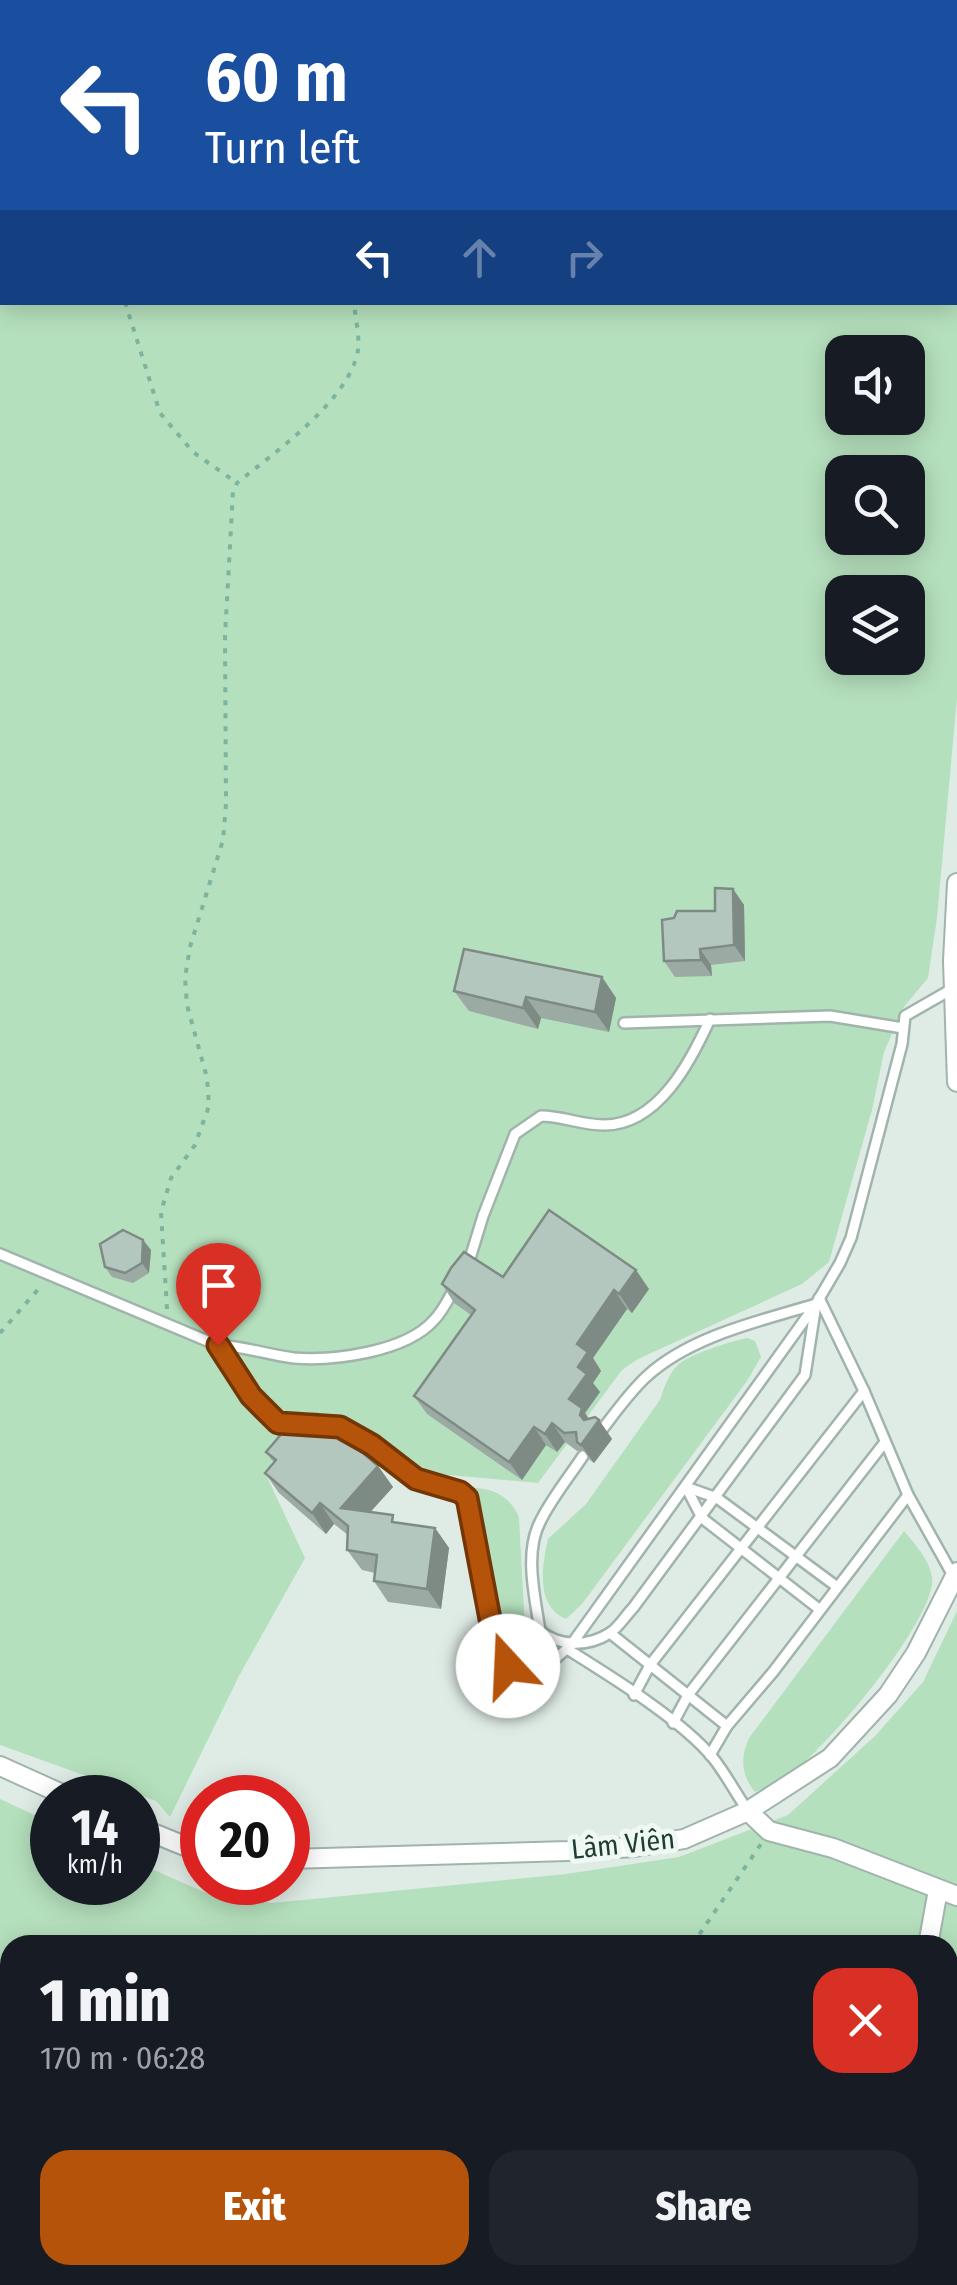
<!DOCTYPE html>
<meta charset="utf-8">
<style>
:root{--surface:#171b24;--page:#20242c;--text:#f1f3f6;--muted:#9ea1a6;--accent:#b45309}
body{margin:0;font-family:"Fira Sans Condensed",sans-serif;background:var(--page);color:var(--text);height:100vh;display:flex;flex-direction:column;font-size:38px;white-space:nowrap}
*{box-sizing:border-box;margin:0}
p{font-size:32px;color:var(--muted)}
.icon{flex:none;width:55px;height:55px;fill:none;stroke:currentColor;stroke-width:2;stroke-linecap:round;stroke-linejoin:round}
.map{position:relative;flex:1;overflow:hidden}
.panel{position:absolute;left:0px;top:1935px;width:958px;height:350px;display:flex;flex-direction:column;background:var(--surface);border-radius:30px 30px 0 0;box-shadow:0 5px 25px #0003}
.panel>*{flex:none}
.hud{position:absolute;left:0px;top:0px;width:958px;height:305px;box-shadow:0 5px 25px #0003;background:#1a4fa0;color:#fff;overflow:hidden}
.controls{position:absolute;left:825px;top:335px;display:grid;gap:20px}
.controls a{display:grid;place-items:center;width:100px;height:100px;border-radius:20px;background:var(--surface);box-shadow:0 5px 25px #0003;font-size:50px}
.speed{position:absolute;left:30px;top:1775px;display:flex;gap:20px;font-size:50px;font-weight:700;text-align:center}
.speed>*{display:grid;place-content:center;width:130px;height:130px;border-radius:50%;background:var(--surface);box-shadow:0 5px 25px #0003;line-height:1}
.speed small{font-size:25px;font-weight:400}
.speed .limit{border:15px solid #d22;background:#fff;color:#111}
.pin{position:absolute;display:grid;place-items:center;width:85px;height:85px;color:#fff;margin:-102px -42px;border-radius:50% 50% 50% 0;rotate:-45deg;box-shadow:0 0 10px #0007}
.pin .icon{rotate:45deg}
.me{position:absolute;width:110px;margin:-55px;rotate:340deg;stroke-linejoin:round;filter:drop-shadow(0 0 8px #0008)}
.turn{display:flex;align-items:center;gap:35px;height:210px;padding:0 40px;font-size:45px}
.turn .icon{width:130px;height:130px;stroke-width:2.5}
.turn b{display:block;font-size:70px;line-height:85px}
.lanes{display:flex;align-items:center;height:95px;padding:0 40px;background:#0003;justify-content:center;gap:50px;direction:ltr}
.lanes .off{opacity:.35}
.round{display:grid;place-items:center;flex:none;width:105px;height:105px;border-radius:30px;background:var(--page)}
.headline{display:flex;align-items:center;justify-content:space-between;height:170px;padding:0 40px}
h1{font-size:60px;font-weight:800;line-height:75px}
.cta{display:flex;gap:20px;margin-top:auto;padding:20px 40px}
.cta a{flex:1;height:115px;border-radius:30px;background:var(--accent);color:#fff;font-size:40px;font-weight:800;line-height:115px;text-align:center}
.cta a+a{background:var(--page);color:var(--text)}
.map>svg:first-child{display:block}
</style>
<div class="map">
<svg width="957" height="2285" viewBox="0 0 957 2285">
<rect width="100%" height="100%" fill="#dfece5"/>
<g fill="#b5e0bd" fill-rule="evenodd">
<path d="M0 0H957V698L937 918 928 978 904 1007 884 1052 872 1110 829 1262 802 1284 638 1359 622 1370 538 1483 415 1472 373 1435 336 1416 286 1417 267 1477 305 1558 239 1676 170 1817 156 1801 0 1745ZM2 2H955V302H2ZM842 352H908V418H842ZM842 472H908V538H842ZM842 592H908V658H842Z"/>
<path d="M747 1338 755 1341 761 1357 747 1381 582 1604 566 1619C535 1605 542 1567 548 1539L586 1504 660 1400C664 1387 669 1373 679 1364 690 1354 732 1341 747 1338Z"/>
<path d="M473 1488C494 1488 510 1497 519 1517L525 1630 521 1665 503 1638 477 1509 468 1492Z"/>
<path d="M904 1531C915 1544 929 1559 932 1577 939 1616 819 1759 783 1779 775 1784 764 1788 755 1792 741 1775 740 1758 749 1738Z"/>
<polygon points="957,1611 957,2285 556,2285 573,2275 948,2275 948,1945 10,1945 10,2085 0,2078 0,1799 52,1823 52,1882 138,1882 138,1863 213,1896 272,1903 566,1874 679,1857 788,1815 875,1736 923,1682"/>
</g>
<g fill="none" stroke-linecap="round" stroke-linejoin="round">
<defs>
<g id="lane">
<polyline points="624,1023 830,1016 903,1028"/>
<path d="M0 1254 217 1345C244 1346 268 1355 294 1358 334 1361 406 1352 434 1320 443 1311 449 1298 455 1287"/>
<path d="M468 1265 483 1216 515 1134 541 1116C562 1116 582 1125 603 1125 658 1126 691 1061 710 1019"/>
<polyline points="819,1298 864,1391 908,1495 955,1579"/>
<path d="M217 1345 251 1397 278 1423 340 1427 416 1479 461 1493 467 1498C480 1538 482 1638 508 1665 515 1673 527 1674 537 1675L571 1645 816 1304 840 1263 851 1238 902 1044 905 1016 952 989"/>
<path d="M583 1456C569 1477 551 1499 540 1522 524 1553 535 1597 540 1631 560 1647 588 1647 610 1633 619 1627 626 1615 633 1608L805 1375 816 1304C760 1321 690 1336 646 1377 629 1393 615 1413 601 1431"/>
<polyline points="686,1487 702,1518 819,1609"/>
<polyline points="686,1487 717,1498 836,1586"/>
<polyline points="610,1633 727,1726"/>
<path d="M567 1649C610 1676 682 1720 713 1758 726 1774 736 1794 748 1811"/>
<polyline points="634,1695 650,1665 864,1391"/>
<polyline points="673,1723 688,1695 885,1442"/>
<polyline points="710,1755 727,1726 773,1672 908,1495"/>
</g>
<g id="street">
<polyline points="957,883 953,961 957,1082"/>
<polyline points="0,1766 71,1798"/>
<polyline points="748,1811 769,1831 833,1848 957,1896"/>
<polyline points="138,1827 202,1853"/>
<polyline points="288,1859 568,1851 635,1847 684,1839 748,1811 830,1758 888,1695 916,1653 957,1572"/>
<polyline points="928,1945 938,1890"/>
<polyline points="948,2044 957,2056"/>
<polyline points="948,2134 957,2122"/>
<polyline points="948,2191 957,2217"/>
</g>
</defs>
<use href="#lane" stroke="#a1b4ac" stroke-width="14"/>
<use href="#street" stroke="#a1b4ac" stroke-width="22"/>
<g stroke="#7cb49d" stroke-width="4" stroke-dasharray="5 8" stroke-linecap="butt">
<polyline points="0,0 2,11"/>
<polyline points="347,0 348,2"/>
<polyline points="125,302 160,413 193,452 237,483"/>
<path d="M167 1309 161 1212 171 1178 195 1145 209 1106 207 1078 187 1005 185 978 190 947 223 840 226 804 225 636 233 491 237 483C275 452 350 400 358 350 360 336 355 317 354 302"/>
<polyline points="0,1333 42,1285"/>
<polyline points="692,1945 761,1844"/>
<polyline points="373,2275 375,2285"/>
</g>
<use href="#lane" stroke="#fff" stroke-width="9"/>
<use href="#street" stroke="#fff" stroke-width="18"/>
</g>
<g fill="#9baba3">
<polygon points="733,889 744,905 745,961 711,965 712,976 675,977 664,961 715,911"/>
<polygon points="602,977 616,998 609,1032 541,1018 538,1029 469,1011 454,991"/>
<polygon points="143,1240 151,1250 149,1273 133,1283 112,1277 105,1267"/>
<polygon points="503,1277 649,1289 632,1313 627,1309 593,1358 601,1371 593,1383 600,1392 585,1413 589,1419 599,1420 612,1439 594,1463 590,1460 583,1450 577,1451 565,1442 557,1452 546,1445 522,1480 427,1414 414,1396 471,1315 454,1303 442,1284"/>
<polygon points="298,1430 378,1466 393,1487 370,1512 398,1523 435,1528 449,1548 441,1609 388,1602 374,1581 375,1573 362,1570 347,1550 348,1535 334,1524 326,1534 279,1493 265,1473 274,1463 266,1452"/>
</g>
<g fill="#7e8b85">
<polygon points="733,889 744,905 745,961 734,945"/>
<polygon points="700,949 711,965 712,976 701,960"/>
<polygon points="602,977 616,998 609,1032 595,1012"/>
<polygon points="526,997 541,1018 538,1029 523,1008"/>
<polygon points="143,1240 151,1250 149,1273 142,1263"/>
<polygon points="636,1270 649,1289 632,1313 619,1294"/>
<polygon points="614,1290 627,1309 593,1358 601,1371 593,1383 600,1392 585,1413 594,1427 599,1420 612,1439 594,1463 581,1445 569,1399 578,1367 577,1344"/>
<polygon points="552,1423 565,1442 557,1452 545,1434"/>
<polygon points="534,1427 546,1445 522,1480 509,1462"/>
<polygon points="378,1466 393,1487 356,1528 341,1508"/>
<polygon points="320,1503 334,1524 326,1534 312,1513"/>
<polygon points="435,1528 449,1548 441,1609 427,1589"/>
</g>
<g fill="#b4c7be" stroke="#7e8b85" stroke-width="2.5">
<polygon points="715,888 733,889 734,945 700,949 701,960 664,961 662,920 674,918 677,911 715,911"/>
<polygon points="464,949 602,977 595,1012 526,997 523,1008 454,991"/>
<polygon points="549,1210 636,1270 619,1294 614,1290 577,1344 588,1352 578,1367 587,1374 569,1399 582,1408 580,1415 584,1420 595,1417 599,1420 581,1445 577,1442 576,1432 564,1433 552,1423 545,1434 534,1427 509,1462 414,1396 475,1310 442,1284 451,1268 464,1252 503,1277"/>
<polygon points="123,1230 143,1240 142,1263 125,1273 105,1267 100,1244"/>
<polygon points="312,1414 318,1414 378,1466 341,1508 393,1515 392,1522 435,1528 427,1589 374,1581 377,1555 347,1550 348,1526 320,1503 312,1513 265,1473 276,1460 266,1452 290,1424 298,1430"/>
</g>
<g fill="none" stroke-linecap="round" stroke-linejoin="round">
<defs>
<polyline id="route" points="218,1345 251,1396 278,1423 340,1427 372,1445 416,1479 460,1492 467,1498 494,1640 508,1666"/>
</defs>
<use href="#route" stroke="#753606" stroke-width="25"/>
<use href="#route" stroke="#b45309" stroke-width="18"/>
</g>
<g text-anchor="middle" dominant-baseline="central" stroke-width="10" stroke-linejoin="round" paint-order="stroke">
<g font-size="28" fill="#1e3e33" stroke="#f0f8f3">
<text transform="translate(623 1844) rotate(-6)">Lâm Viên</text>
</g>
</g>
</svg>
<div class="controls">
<a><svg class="icon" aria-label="sound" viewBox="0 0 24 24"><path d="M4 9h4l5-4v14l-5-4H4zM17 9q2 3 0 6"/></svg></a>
<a><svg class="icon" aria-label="search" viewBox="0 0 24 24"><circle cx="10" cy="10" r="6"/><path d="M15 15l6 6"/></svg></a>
<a><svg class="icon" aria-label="layers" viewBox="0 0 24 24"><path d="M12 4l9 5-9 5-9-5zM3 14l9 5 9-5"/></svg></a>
</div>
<div class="speed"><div>14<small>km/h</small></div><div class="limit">20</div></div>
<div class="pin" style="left:218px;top:1345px;background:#d93025"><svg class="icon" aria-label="arrive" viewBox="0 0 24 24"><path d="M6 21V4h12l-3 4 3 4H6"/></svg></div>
<svg class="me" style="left:508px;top:1666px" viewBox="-20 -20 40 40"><circle r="19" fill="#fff"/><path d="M0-13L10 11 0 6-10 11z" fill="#b45309"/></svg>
<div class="hud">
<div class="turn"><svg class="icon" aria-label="left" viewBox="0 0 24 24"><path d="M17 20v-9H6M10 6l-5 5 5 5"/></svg><div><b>60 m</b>Turn left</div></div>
<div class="lanes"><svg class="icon" aria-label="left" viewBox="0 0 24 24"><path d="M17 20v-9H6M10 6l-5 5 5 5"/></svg><svg class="icon off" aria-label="ahead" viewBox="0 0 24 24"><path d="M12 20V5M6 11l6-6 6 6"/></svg><svg class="icon off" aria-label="right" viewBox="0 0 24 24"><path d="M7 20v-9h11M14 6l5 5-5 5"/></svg></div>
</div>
<section class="panel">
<div class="headline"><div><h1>1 min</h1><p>170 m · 06:28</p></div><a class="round" style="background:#d93025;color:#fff"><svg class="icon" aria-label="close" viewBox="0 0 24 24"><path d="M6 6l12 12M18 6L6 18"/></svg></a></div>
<div class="cta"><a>Exit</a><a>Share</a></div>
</section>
</div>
